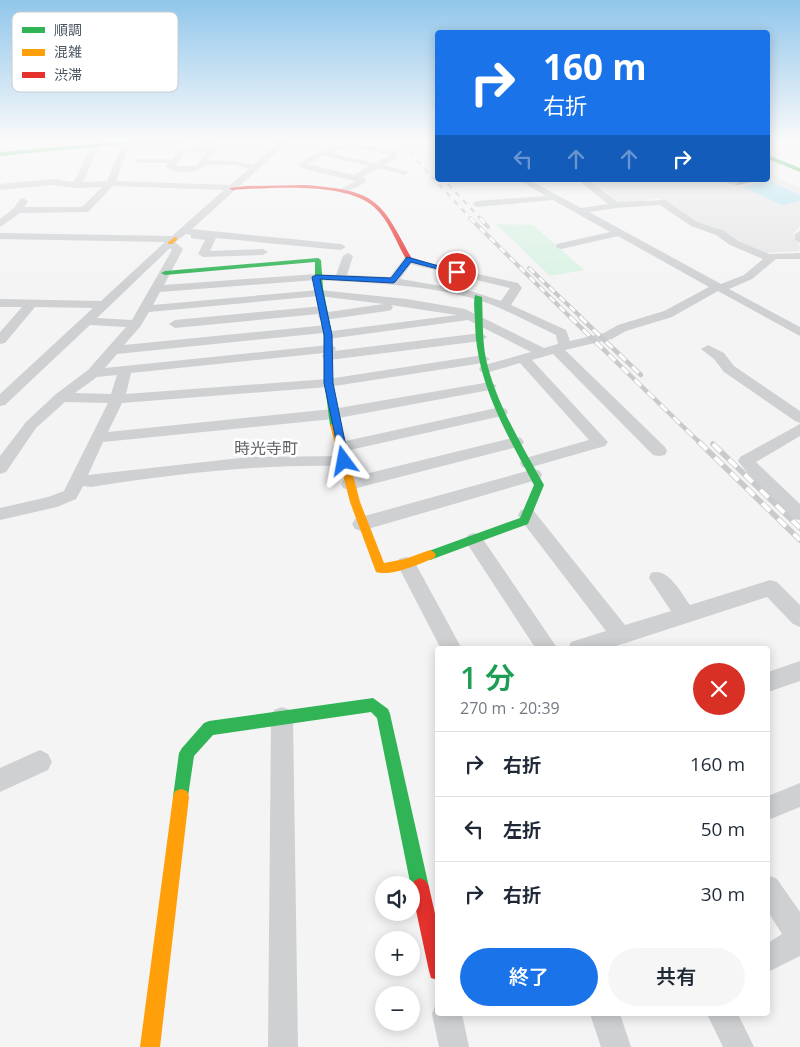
<!DOCTYPE html>
<html lang="ja">
<meta charset="utf-8">
<style>
:root{--surface:#fff;--page:#f6f6f7;--text:#1f2937;--muted:#747a83;--line:#e0e1e3;--accent:#1a73e8}
body{margin:0;font-family:"Open Sans","Noto Sans JP",sans-serif;background:var(--page);color:var(--text);height:100vh;display:flex;flex-direction:column;font-size:19px;white-space:nowrap}
*{box-sizing:border-box;margin:0}
p{font-size:16px;color:var(--muted)}
.icon{flex:none;width:28px;height:28px;fill:none;stroke:currentColor;stroke-width:2;stroke-linecap:round;stroke-linejoin:round}
.map{position:relative;flex:1;overflow:hidden}
.drawer{position:absolute;left:435px;top:646px;width:335px;height:370px;display:flex;flex-direction:column;background:var(--surface);border-radius:5px;box-shadow:0 2px 12px #0003}
.drawer>*{flex:none}
.top-card{position:absolute;left:435px;top:30px;width:335px;height:152px;border-radius:5px;box-shadow:0 2px 12px #0003;background:#1a73e8;color:#fff;overflow:hidden}
.buttons{position:absolute;left:375px;top:876px;display:grid;gap:10px}
.buttons a{display:grid;place-items:center;width:45px;height:45px;border-radius:50%;background:var(--surface);box-shadow:0 2px 12px #0003;font-size:25px}
.pin{position:absolute;display:grid;place-items:center;width:42px;height:42px;color:#fff;margin:-21px;border:2px solid #fff;border-radius:50%;box-shadow:0 1px 5px #0007}
.me{position:absolute;width:55px;margin:-28px;rotate:347deg;stroke-linejoin:round;filter:drop-shadow(0 0 4px #0008)}
.turn{display:flex;align-items:center;gap:18px;height:105px;padding:0 25px;font-size:22px}
.turn .icon{width:65px;height:65px;stroke-width:2.5}
.turn b{display:block;font-size:35px;line-height:42px}
.lanes{display:flex;align-items:center;height:48px;padding:0 25px;background:#0003;justify-content:center;gap:25px;direction:ltr}
.lanes .off{opacity:.35}
.round{display:grid;place-items:center;flex:none;width:52px;height:52px;border-radius:26px;background:var(--page)}
.headline{display:flex;align-items:center;justify-content:space-between;height:85px;padding:0 25px}
h1{font-size:30px;font-weight:600;line-height:38px;color:#1e9e55}
.action{display:flex;gap:10px;margin-top:auto;padding:10px 25px}
.action a{flex:1;height:58px;border-radius:30px;background:var(--accent);color:#fff;font-size:20px;font-weight:600;line-height:58px;text-align:center}
.action a+a{background:var(--page);color:var(--text)}
ul{padding:0;list-style:none}
li{display:flex;align-items:center;gap:15px;height:65px;padding:0 25px;border-top:1px solid var(--line)}
li div{flex:1}
li b{display:block;font-size:19px}
li em{font-style:normal}
.map>svg:first-child{display:block}
</style>
<div class="map">
<svg width="800" height="1047" viewBox="0 0 800 1047">
<rect width="100%" height="100%" fill="#f4f4f4"/>
<polygon fill="#e6e5e6" points="768,173 800,188 800,226 793,234 800,247 799,251 762,253 696,223 659,198 622,204 588,180 768,180"/>
<g fill="#d9f2e3">
<polygon points="768,140 800,140 800,155"/>
<polygon points="496,224 533,225 584,270 550,276"/>
</g>
<polygon fill="#aee2f0" points="770,181 800,195 800,201 782,205 743,187"/>
<g fill="none" stroke-linecap="round" stroke-linejoin="round">
<g fill="#ced0d2" fill-rule="evenodd">
<path d="M109 140H117L118 144 161 140H194L190 142 128 148 116 181 230 185 249 169 235 165H205C198 174 174 174 166 167L168 163H138L134 161 138 159H173L180 149 207 147 202 140H210L216 149 208 160 235 161 253 165 281 140H290L192 229 341 244 346 247 341 250 216 238 210 251 263 249 268 252 263 255 203 257 198 254 205 240 191 238V235L186 234 175 242 183 249 164 285 316 274 336 275 343 256 348 253 353 256 347 275 390 277 405 257 409 256 421 261 518 283 522 288 511 305 566 330 570 341 604 333 618 325 664 311 709 287 618 236 561 249 557 248 556 246 557 244 610 232 553 200 477 207 472 204 477 201 546 196 519 180H529L581 208 608 204 578 180H588L618 202 665 200 697 222 724 231 738 241 769 254 800 253V259H776L752 279 729 289 800 327V336L718 291 672 317 626 331 612 339 565 350 665 447 667 451 665 455 659 456 653 455 553 354 532 360 608 442 605 446 528 468 522 467 520 463 522 459 589 440 520 363 486 373 481 372 479 369 481 366 531 352 468 320 328 339 324 338 323 333 117 354 105 368 329 345 334 346 336 349 334 351 481 333 487 337 481 341 329 360 324 359 322 356 324 353 131 373 126 394 328 379 483 355 490 359 483 363 328 387 122 403 108 432 333 409 490 382 497 386 490 390 333 419 103 442 88 475 249 457 344 456 350 457 352 461 350 465 344 466C259 464 175 474 91 487L83 486 76 499 57 507 0 520V508L48 497 64 491 108 403 65 402 36 428 6 472 0 474V456L26 422 56 394 88 370 126 327 90 325 5 405 0 406V394L93 308 35 307 5 343 0 344V332L22 307H0V299L101 301 165 242 0 239V233L172 236 224 190 113 186 88 212 20 213 0 227V219L14 208 20 199 23 198 28 201 24 207H82L102 187 77 188 52 185 0 190V184L52 179 74 182 91 146 95 144 99 146 83 182 107 181 120 149H111ZM206 152 196 166H175L185 153ZM660 205 691 226 716 235 730 245 763 259 744 275 721 284 589 212 616 208ZM170 248 172 250 132 320 97 318ZM411 264 418 266 510 288 501 301 471 291 400 279ZM316 280C367 283 419 284 468 297 499 305 528 322 556 335L558 344 544 348 465 309 407 299 319 290 153 305 160 292ZM319 296 384 304 328 312 327 307 323 306 175 320 169 324 175 328 319 314 318 316 320 319 324 320 387 311 391 310 393 307 391 305 457 315 332 331 331 326 327 325 124 345 140 327 149 312ZM117 375 111 394 75 393 97 377Z"/>
<path d="M352 143 397 151 398 157 384 165 409 172 405 175 378 168 362 177 366 178V182L344 194 339 191 341 189 355 181 301 168 299 164 318 151ZM352 147 390 155 375 163 331 153ZM322 156H325L369 166 354 175 308 164Z"/>
<polygon points="800,231 800,243 795,240 795,234"/>
<polygon points="708,345 724,353 734,366 800,411 800,423 795,421 724,372 714,359 701,349"/>
<polygon points="501,407 506,409 508,412 506,415 341,452 336,451 333,447 336,443 341,442"/>
<polygon points="800,424 800,436 756,462 800,504 800,520 794,519 752,479 738,461 740,457"/>
<polygon points="516,437 521,438 524,442 521,446 349,490 343,488 341,484 343,480 349,478"/>
<polygon points="534,469 540,471 542,475 540,479 361,531 355,529 352,524 355,519 361,517"/>
<path d="M527 509 533 510 625 625 671 611 649 578 651 573C668 567 681 593 690 605L770 580 777 582 800 605V627L793 624 767 597 607 649H568L571 642 606 631 521 520 518 515 521 510Z"/>
<polygon points="474,533 480,535 558,649 536,649 468,545 465,540 468,535"/>
<polygon points="406,557 413,559 462,649 441,649 397,564 399,559"/>
<polygon points="800,661 800,681 768,692 768,672"/>
<polygon points="282,707 290,710 293,718 298,1047 268,1047 271,718 274,710"/>
<polygon points="40,750 48,754 52,762 48,770 0,792 0,768"/>
<polygon points="800,783 800,807 768,820 768,796"/>
<polygon points="768,875 777,879 800,912 800,956 768,972 768,943 782,934 768,912"/>
<polygon points="436,1003 438,1014 462,1014 469,1047 439,1047 432,1014"/>
<polygon points="590,1014 620,1014 631,1047 601,1047"/>
<polygon points="707,1014 738,1014 754,1047 723,1047"/>
</g>
<g fill="#30b455" fill-rule="evenodd">
<polygon points="142,140 165,140 0,156 0,152"/>
<polygon points="768,155 800,168 800,172 768,159"/>
<polygon points="318,258 321,260 323,288 332,335 332,379 340,425 335,428 330,425 324,379 324,335 315,288 315,262 165,275 161,273 165,271"/>
<path d="M475 295 482 297C483 317 482 339 486 359 496 404 522 445 544 485L528 524 430 560 426 558 424 555 426 552 520 518 534 485C506 432 476 383 475 322 475 313 473 303 475 295Z"/>
<polygon points="373,698 388,709 390,714 429,887 426,893 420,896 414,893 411,887 377,718 371,712 213,735 194,756 187,803 181,805 175,803 173,797 179,753 182,748 204,723 209,721"/>
</g>
<g fill="#ff9f0a" fill-rule="evenodd">
<polygon points="175,237 177,238 177,240 172,244 168,244 168,242"/>
<path d="M335 422 340 425 360 502 384 563 405 559 430 550 434 552 436 555 434 558C420 564 390 577 376 572L350 502 330 425Z"/>
<polygon points="181,789 187,791 189,797 160,1047 140,1047 173,797 175,791"/>
</g>
<g fill="#e5322d" fill-rule="evenodd">
<path d="M306 185C377 191 380 199 412 259L411 260 406 259C396 242 389 220 374 207 346 181 269 188 232 190L229 188 247 186Z"/>
<polygon points="420,878 426,881 429,887 438,927 438,980 431,978 429,971 411,887 414,881"/>
</g>
<defs>
<g id="rail-far3">
<polyline points="398,140 471,219"/>
<polyline points="444,180 481,219"/>
</g>
<g id="rail-far2">
<polyline points="470,218 571,318"/>
<polyline points="480,218 488,227"/>
<polyline points="529,268 582,318"/>
</g>
<g id="rail-far1">
<polyline points="570,317 700,443"/>
<polyline points="580,317 641,375"/>
</g>
<g id="rail">
<polyline points="699,442 800,540"/>
<polyline points="713,444 800,528"/>
</g>
</defs>
<use href="#rail-far3" stroke="#c9cacc" stroke-width="2.5"/>
<use href="#rail-far2" stroke="#c9cacc" stroke-width="4"/>
<use href="#rail-far1" stroke="#c9cacc" stroke-width="4.5"/>
<use href="#rail" stroke="#c9cacc" stroke-width="5.5"/>
<use href="#rail-far3" stroke="#fff" stroke-width="2" stroke-dasharray="5.5" stroke-linecap="butt"/>
<use href="#rail-far2" stroke="#fff" stroke-width="2.5" stroke-dasharray="7" stroke-linecap="butt"/>
<use href="#rail-far1" stroke="#fff" stroke-width="3" stroke-dasharray="9" stroke-linecap="butt"/>
<use href="#rail" stroke="#fff" stroke-width="4" stroke-dasharray="11" stroke-linecap="butt"/>
</g>
<polygon fill="#bebebf" points="722,180 762,180 737,185 730,184"/>
<polygon fill="#9b9b9b" points="739,180 762,180 737,185"/>
<linearGradient id="sky" x2="0" y2="1"><stop stop-color="#91c6eb"/><stop offset="0.49" stop-color="#fafafa"/><stop offset="1" stop-color="#fafafa" stop-opacity="0"/></linearGradient>
<rect width="800" height="287" fill="url(#sky)"/>
<polygon fill="#1a73e8" stroke="#114b97" points="407,257 460,272 457,274 411,262 395,282 393,283 320,279 332,335 333,383 349,461 348,464 341,464 324,383 324,335 312,277 316,275 391,278"/>
<g text-anchor="middle" dominant-baseline="central" stroke-width="5" stroke-linejoin="round" paint-order="stroke">
<g font-size="16" fill="#5f6368" stroke="#fff">
<text x="266" y="448">時光寺町</text>
</g>
</g>
<rect x="12" y="12" width="166" height="80" rx="8" fill="#fff" stroke="#c9ccd0" stroke-width="1"/>
<rect x="22" y="27" width="23" height="6" fill="#30b455"/>
<rect x="22" y="49" width="23" height="7" fill="#ff9f0a"/>
<rect x="22" y="72" width="23" height="6" fill="#e5322d"/>
<g font-size="14" fill="#4a5661">
<text x="54" y="35">順調</text>
<text x="54" y="57">混雑</text>
<text x="54" y="80">渋滞</text>
</g>
</svg>
<div class="buttons">
<a><svg class="icon" aria-label="sound" viewBox="0 0 24 24"><path d="M4 9h4l5-4v14l-5-4H4zM17 9q2 3 0 6"/></svg></a>
<a>+</a>
<a>−</a>
</div>
<div class="pin" style="left:457px;top:272px;background:#d93025"><svg class="icon" aria-label="arrive" viewBox="0 0 24 24"><path d="M6 21V4h12l-3 4 3 4H6"/></svg></div>
<svg class="me" style="left:344px;top:461px" viewBox="-20 -20 40 40"><path d="M0-17L14 15 0 8-14 15z" fill="#1a73e8" stroke="#fff" stroke-width="4"/></svg>
<div class="top-card">
<div class="turn"><svg class="icon" aria-label="right" viewBox="0 0 24 24"><path d="M7 20v-9h11M14 6l5 5-5 5"/></svg><div><b>160 m</b>右折</div></div>
<div class="lanes"><svg class="icon off" aria-label="left" viewBox="0 0 24 24"><path d="M17 20v-9H6M10 6l-5 5 5 5"/></svg><svg class="icon off" aria-label="ahead" viewBox="0 0 24 24"><path d="M12 20V5M6 11l6-6 6 6"/></svg><svg class="icon off" aria-label="ahead" viewBox="0 0 24 24"><path d="M12 20V5M6 11l6-6 6 6"/></svg><svg class="icon" aria-label="right" viewBox="0 0 24 24"><path d="M7 20v-9h11M14 6l5 5-5 5"/></svg></div>
</div>
<section class="drawer">
<div class="headline"><div><h1>1 分</h1><p>270 m · 20:39</p></div><a class="round" style="background:#d93025;color:#fff"><svg class="icon" aria-label="close" viewBox="0 0 24 24"><path d="M6 6l12 12M18 6L6 18"/></svg></a></div>
<ul>
<li><svg class="icon" aria-label="right" viewBox="0 0 24 24"><path d="M7 20v-9h11M14 6l5 5-5 5"/></svg><div><b>右折</b></div><em>160 m</em></li>
<li><svg class="icon" aria-label="left" viewBox="0 0 24 24"><path d="M17 20v-9H6M10 6l-5 5 5 5"/></svg><div><b>左折</b></div><em>50 m</em></li>
<li><svg class="icon" aria-label="right" viewBox="0 0 24 24"><path d="M7 20v-9h11M14 6l5 5-5 5"/></svg><div><b>右折</b></div><em>30 m</em></li>
</ul>
<div class="action"><a>終了</a><a>共有</a></div>
</section>
</div>
